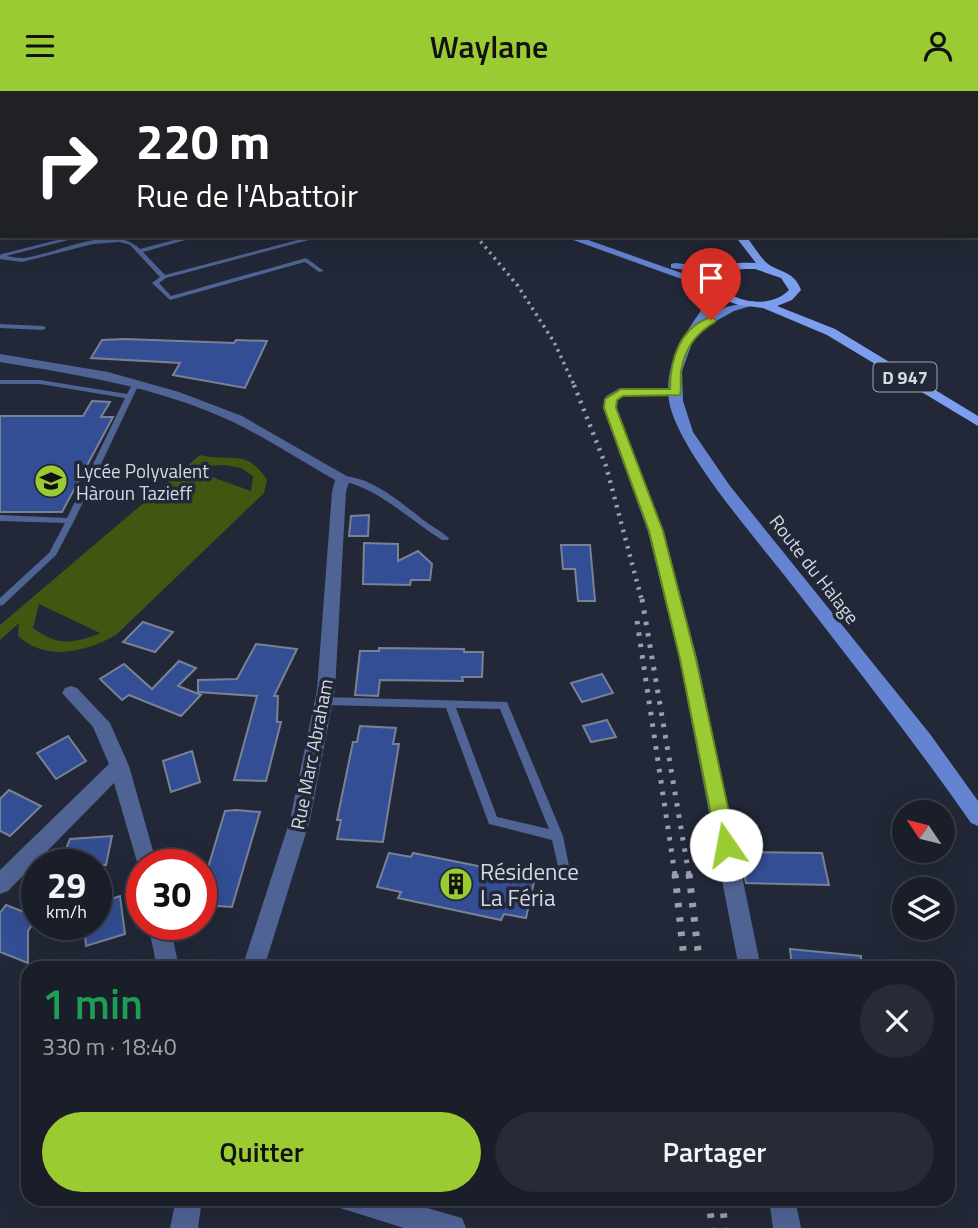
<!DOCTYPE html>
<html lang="fr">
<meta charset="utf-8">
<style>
:root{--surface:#1a1e29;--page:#272b35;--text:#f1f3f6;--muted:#9fa2a8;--line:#383c46;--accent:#9bcb32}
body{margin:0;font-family:"Titillium Web",sans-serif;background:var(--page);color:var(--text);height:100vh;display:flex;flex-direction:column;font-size:26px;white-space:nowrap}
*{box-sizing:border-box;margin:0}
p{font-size:23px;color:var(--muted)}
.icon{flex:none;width:38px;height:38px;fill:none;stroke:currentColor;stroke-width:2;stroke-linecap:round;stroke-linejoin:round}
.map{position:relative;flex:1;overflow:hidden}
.panel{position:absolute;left:21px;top:870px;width:934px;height:245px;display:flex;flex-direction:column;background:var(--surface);border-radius:21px;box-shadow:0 7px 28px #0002,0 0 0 2px var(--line)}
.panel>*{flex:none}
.hud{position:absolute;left:0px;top:0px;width:978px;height:147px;box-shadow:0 7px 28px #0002,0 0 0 2px var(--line);background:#202124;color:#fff;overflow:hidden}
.needle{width:46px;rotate:305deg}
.controls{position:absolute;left:892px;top:709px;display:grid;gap:14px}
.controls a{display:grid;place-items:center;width:63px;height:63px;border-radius:50%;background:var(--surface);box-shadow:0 7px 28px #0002,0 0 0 2px var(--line);font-size:35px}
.speed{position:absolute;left:21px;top:758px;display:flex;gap:14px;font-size:35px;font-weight:700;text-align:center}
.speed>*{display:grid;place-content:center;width:91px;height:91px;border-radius:50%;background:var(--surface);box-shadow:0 7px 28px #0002,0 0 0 2px var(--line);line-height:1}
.speed small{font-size:18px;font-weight:400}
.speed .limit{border:10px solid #d22;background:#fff;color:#111}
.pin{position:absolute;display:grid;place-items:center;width:60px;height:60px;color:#fff;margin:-72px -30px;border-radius:50% 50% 50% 0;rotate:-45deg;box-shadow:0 0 7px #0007}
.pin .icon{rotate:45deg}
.me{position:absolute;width:77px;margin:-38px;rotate:348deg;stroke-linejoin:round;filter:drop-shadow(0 0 5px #0008)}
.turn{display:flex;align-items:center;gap:24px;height:147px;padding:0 21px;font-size:32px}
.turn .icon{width:91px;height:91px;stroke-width:2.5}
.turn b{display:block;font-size:49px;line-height:60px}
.round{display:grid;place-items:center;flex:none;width:74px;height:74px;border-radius:37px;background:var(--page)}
.head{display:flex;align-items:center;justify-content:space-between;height:119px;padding:0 21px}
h1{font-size:42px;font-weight:600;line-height:52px;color:#1e9e55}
.primary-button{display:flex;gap:14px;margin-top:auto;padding:14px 21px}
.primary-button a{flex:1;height:80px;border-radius:42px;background:var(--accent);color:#111;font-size:28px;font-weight:600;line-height:80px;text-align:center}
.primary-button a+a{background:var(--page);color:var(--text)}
header{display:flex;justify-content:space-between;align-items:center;height:91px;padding:0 21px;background:var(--accent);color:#111;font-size:32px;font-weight:600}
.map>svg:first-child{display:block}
</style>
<header><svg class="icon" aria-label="menu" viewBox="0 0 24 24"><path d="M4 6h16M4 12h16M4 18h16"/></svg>Waylane<svg class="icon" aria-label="person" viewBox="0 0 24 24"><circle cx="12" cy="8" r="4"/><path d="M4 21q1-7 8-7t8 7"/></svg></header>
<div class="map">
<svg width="978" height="1137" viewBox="0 0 978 1137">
<rect width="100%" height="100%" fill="#222837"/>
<path fill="#415711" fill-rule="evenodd" d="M200 364C231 372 246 356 267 389L264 402 116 544C85 561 47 571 18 545L19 532 0 549V534ZM224 374 241 377 253 385 251 400 195 380 205 375ZM39 513 100 542H101C73 553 57 555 33 537Z"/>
<g fill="#334e94" stroke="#798294" stroke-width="2">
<polygon points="125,248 234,252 236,249 267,250 245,297 173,284 180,272 91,267 102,249"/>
<polygon points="92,310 110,311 101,326 113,326 62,421 0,421 0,325 83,325"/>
<polygon points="369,424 368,445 349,445 351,425"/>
<polygon points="364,452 398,453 398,470 418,460 432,473 430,489 411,489 410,494 363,493"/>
<polygon points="561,454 590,454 595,510 578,510 575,478 563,478"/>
<polygon points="143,531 173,541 155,561 123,551"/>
<polygon points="256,553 297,558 274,605 278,605 277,631 281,631 266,690 234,689 257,605 198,601 198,589 237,588"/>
<polygon points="379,557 464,558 464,561 483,561 482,586 462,586 463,590 380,589 378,605 355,604 360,560 379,560"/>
<polygon points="179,570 196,577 178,595 201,604 181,625 129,604 122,609 100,588 124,573 152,598"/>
<polygon points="602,583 613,602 582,611 571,592"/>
<polygon points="607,629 616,646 591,651 583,635"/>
<polygon points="360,635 396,637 393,653 399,653 383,751 337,748 341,729 337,729 339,719 353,651 357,651"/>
<polygon points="68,645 86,670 56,688 37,662"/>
<polygon points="192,660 200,691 171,701 163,670"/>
<polygon points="9,699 41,715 10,745 0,740 0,708"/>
<polygon points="237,719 260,721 232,816 201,814 201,780 207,780 225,720"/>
<polygon points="112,745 106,774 38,774 52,759 66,758 70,748"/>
<polygon points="740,761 822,762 829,794 746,792"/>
<polygon points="389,762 411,766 413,762 473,774 512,782 512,786 534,791 526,827 504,823 501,829 398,807 401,801 377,796"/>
<polygon points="120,805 125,843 86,855 84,833 96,833 96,813"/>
<polygon points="6,814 37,826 28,840 28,872 0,861 0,822"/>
<polygon points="790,858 861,865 861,877 792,877"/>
</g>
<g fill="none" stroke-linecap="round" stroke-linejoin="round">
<g fill="#4f6394" fill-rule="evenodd">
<rect x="0" y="21" width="2" height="3"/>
<rect x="0" y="62" width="2" height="2"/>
<rect x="0" y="114" width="2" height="4"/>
<path d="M73 145H84L6 165C12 166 18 167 23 167 55 164 113 131 140 158L189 145H200L143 161 165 184 313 145H324L166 187 159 192 171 205 306 167 324 180 319 181 305 171 170 209 152 192 160 186 130 154 120 151 93 153 22 171 0 168V164L2 163Z"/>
<polygon points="0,233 43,235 46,237 43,239 0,237"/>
<polygon points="0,289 40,289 127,303 133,292 139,293 74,430 56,464 3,514 0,515 0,507 49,462 65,432 0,430 0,424 67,427 125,307 40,293 0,293"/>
<path d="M340 385C371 385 399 410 422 428 431 435 441 440 449 447L448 449H442C407 427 381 399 340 389Z"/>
<path d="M324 606 507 611 563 745 569 775 567 779 563 780 559 779 552 749 489 733 446 617 324 614 320 613 319 610 320 607ZM456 617 500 618 549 738 497 726Z"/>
</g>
<g fill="#4f6394" fill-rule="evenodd">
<path d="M0 263 108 281 179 301 242 325 350 387 346 401 335 599 310 729 264 877H242L290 729 317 599 332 401 335 389C301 370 268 348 233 331 159 296 79 284 0 271Z"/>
<polygon points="620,297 675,297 681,301 675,305 624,305 617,309 617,317 664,441 697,567 761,877 739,877 679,567 648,441 603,317 606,305"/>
<polygon points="71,595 77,597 110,632 129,675 157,774 142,774 142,781 140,781 114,692 8,800 0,803 0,779 109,673 93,636 62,602 65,597"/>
<polygon points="148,833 170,833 179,877 157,877"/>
<polygon points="176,1108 202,1108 198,1137 170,1137"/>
<polygon points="336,1108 396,1108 462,1127 466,1137 404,1137 340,1117"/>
<polygon points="769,1108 795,1108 801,1137 773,1137"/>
</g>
<g fill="#6484d1" fill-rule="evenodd">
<polygon points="289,0 299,0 301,2 290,2"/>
<path d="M562 145H577L718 195V199L725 202 710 225 726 216 754 210V214L734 220 700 239 692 252 682 280 683 310 693 341 730 395 930 643 978 710V735L971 732C914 650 853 573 792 494 760 452 677 359 669 310 663 267 692 233 715 200Z"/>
<polygon points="675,172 720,177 725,180 720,183 671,177 671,173"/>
</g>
<g fill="#7d9eee" fill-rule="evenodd">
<rect x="0" y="5" width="2" height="4"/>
<path d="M735 145H746C753 154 762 170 771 175 785 182 795 183 801 199L792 209 777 215 835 238 978 325V335L827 244 763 217 739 214 724 209 706 192C711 171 739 171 756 172ZM755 178 781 187 789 199C771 218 733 213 718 192 723 177 741 178 755 178Z"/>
</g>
<polyline stroke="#9a9fab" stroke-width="2.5" stroke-dasharray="2 3.5" stroke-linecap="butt" points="264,0 267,2"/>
<polyline stroke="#9a9fab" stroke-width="3.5" stroke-dasharray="2.5 4.5" stroke-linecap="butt" points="476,145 518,195 554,251 575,296"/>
<polyline stroke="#9a9fab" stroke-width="4.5" stroke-dasharray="2.5 6" stroke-linecap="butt" points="574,294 606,375 642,510"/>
<g stroke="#9a9fab" stroke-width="5" stroke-dasharray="3.5 8" stroke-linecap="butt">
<polyline points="642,508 689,784"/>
<polyline points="637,530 675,784"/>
</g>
<g stroke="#9a9fab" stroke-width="7" stroke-dasharray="4.5 10" stroke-linecap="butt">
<polyline points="675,783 685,877"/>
<polyline points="689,783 700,877"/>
<polyline points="709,1108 712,1137"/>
<polyline points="722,1108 725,1137"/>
</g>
</g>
<path fill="#9bcb32" stroke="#658420" stroke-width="2" d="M711 226 716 229 715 231C696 242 684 258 681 281 680 289 682 297 680 304L623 305 617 309 616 317 663 440 696 568 736 754 733 760 726 762 720 760 717 754 680 568 649 440 604 317 605 308 621 298H670C670 268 680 236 711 226Z"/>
<defs>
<symbol id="school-disc" viewBox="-11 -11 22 22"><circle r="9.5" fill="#9bcb32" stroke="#222837"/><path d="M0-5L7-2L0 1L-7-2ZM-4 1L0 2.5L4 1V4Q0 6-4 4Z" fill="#111"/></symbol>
<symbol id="building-disc" viewBox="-11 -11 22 22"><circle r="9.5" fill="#9bcb32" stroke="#222837"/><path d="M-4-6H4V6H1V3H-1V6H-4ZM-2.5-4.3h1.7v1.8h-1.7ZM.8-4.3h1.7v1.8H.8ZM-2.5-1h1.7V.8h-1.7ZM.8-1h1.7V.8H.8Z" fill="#111"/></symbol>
</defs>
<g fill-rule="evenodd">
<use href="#school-disc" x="32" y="371" width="38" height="38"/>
<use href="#building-disc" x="437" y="774" width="38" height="38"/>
</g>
<g text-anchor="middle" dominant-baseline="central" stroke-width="7" stroke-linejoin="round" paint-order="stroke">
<rect fill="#222837" stroke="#9fa4af" stroke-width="2" x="873.5" y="271.5" width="63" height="29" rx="5"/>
<g font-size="18" font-weight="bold" fill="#d4d9e3">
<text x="905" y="286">D 947</text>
</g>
<g font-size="19" fill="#d4d9e3" stroke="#222837" text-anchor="start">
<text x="76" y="379">Lycée Polyvalent<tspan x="76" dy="22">Hàroun Tazieff</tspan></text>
</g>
<g font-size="19" fill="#d4d9e3" stroke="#222837">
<text transform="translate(815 478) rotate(52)">Route du Halage</text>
<text transform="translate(311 663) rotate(-79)">Rue Marc Abraham</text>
</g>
<g font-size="23" fill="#d4d9e3" stroke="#222837" text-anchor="start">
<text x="480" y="780">Résidence<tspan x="480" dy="26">La Féria</tspan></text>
</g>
</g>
</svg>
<div class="controls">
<a><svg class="needle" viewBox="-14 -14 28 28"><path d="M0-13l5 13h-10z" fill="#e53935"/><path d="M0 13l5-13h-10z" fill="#9fa2a8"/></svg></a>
<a><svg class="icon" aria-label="layers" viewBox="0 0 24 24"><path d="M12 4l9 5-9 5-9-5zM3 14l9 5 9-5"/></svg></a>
</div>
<div class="speed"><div>29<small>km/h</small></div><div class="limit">30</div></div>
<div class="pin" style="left:711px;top:229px;background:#d93025"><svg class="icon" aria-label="arrive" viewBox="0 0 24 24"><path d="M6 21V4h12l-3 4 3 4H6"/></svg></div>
<svg class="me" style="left:726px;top:754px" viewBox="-20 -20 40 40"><circle r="19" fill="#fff"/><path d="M0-13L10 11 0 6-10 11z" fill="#9bcb32"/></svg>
<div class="hud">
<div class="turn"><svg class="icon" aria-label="right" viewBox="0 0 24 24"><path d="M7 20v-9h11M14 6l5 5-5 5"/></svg><div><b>220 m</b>Rue de l'Abattoir</div></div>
</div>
<section class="panel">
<div class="head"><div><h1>1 min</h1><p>330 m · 18:40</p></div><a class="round"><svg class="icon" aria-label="close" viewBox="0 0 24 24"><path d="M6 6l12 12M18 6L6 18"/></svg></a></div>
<div class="primary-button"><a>Quitter</a><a>Partager</a></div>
</section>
</div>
